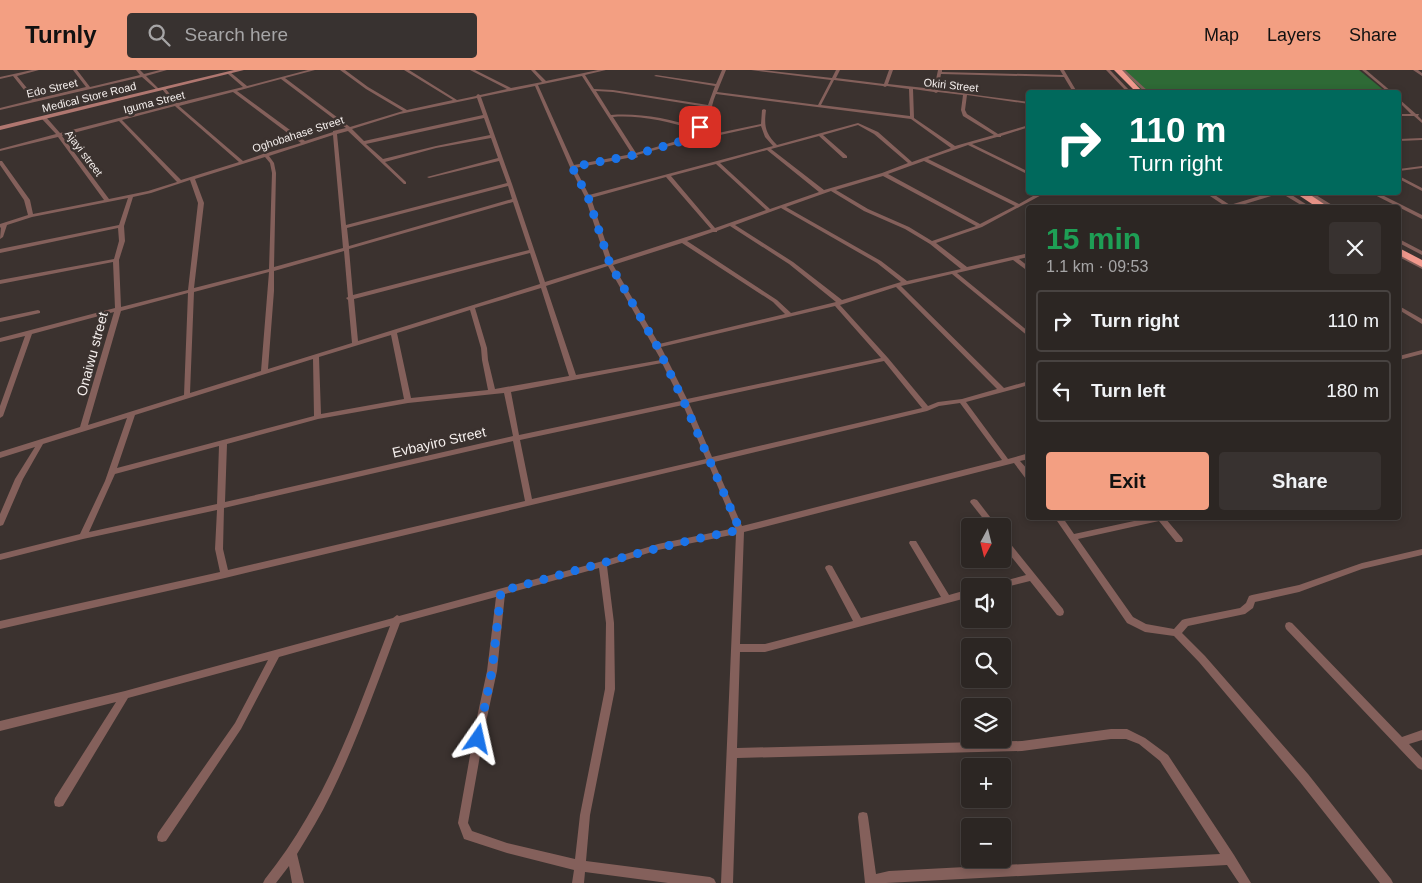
<!DOCTYPE html>
<meta charset="utf-8">
<style>
:root{--surface:#2c2623;--page:#383230;--text:#f1f3f6;--muted:#a6a5a6;--line:#484341;--accent:#f39f82}
body{margin:0;font-family:Helvetica,sans-serif;background:var(--page);color:var(--text);height:100vh;display:flex;flex-direction:column;font-size:19px;white-space:nowrap}
*{box-sizing:border-box;margin:0}
p{font-size:16px;color:var(--muted)}
.icon{flex:none;width:28px;height:28px;fill:none;stroke:currentColor;stroke-width:2;stroke-linecap:round;stroke-linejoin:round}
.map{position:relative;flex:1;overflow:hidden}
.panel{position:absolute;left:1026px;top:135px;width:375px;height:315px;display:flex;flex-direction:column;background:var(--surface);border-radius:5px;box-shadow:0 2px 8px #0003,0 0 0 1px var(--line)}
.panel>*{flex:none}
.top-card{position:absolute;left:1026px;top:20px;width:375px;height:105px;border-radius:5px;box-shadow:0 2px 8px #0003,0 0 0 1px var(--line);background:#00695c;color:#fff;overflow:hidden}
.needle{width:32px;rotate:187deg}
.tools{position:absolute;left:961px;top:448px;display:grid;gap:10px}
.tools a{display:grid;place-items:center;width:50px;height:50px;border-radius:5px;background:var(--surface);box-shadow:0 2px 8px #0003,0 0 0 1px var(--line);font-size:25px}
.pin{position:absolute;display:grid;place-items:center;width:42px;height:42px;color:#fff;margin:-21px;border-radius:10px;box-shadow:0 2px 8px #0006}
.me{position:absolute;width:55px;margin:-28px;rotate:11deg;stroke-linejoin:round;filter:drop-shadow(0 0 4px #0008)}
.turn{display:flex;align-items:center;gap:18px;height:105px;padding:0 20px;font-size:22px}
.turn .icon{width:65px;height:65px;stroke-width:2.5}
.turn b{display:block;font-size:35px;line-height:42px}
.round{display:grid;place-items:center;flex:none;width:52px;height:52px;border-radius:5px;background:var(--page)}
.headline{display:flex;align-items:center;justify-content:space-between;height:85px;padding:0 20px}
h1{font-size:30px;font-weight:600;line-height:38px;color:#1e9e55}
.cta{display:flex;gap:10px;margin-top:auto;padding:10px 20px}
.cta a{flex:1;height:58px;border-radius:5px;background:var(--accent);color:#111;font-size:20px;font-weight:600;line-height:58px;text-align:center}
.cta a+a{background:var(--page);color:var(--text)}
ul{padding:0;list-style:none}
li{display:flex;align-items:center;gap:15px;height:62px;margin:0 10px 8px;padding:0 10px;border:2px solid var(--line);border-radius:5px}
li div{flex:1}
li b{display:block;font-size:19px}
li em{font-style:normal}
header{display:flex;align-items:center;gap:30px;box-sizing:border-box;height:70px;padding:0 25px;background:var(--accent);color:#111}
header strong{font-size:24px}
nav{display:flex;gap:28px;margin-inline-start:auto;font-size:18px}
.search{width:350px;height:45px;background:var(--page);display:flex;align-items:center;gap:12px;box-sizing:border-box;padding:0 18px;border-radius:5px;color:var(--muted);font-size:19px}
.map>svg:first-child{display:block}
</style>
<header>
<strong>Turnly</strong>
<div class="search"><svg class="icon" aria-label="search" viewBox="0 0 24 24"><circle cx="10" cy="10" r="6"/><path d="M15 15l6 6"/></svg>Search here</div>
<nav><a>Map</a><a>Layers</a><a>Share</a></nav>
</header>
<div class="map">
<svg width="1422" height="813" viewBox="0 0 1422 813">
<rect width="100%" height="100%" fill="#3b322f"/>
<polygon fill="#2e6a36" points="1120,0 1359,0 1386,22 1144,22"/>
<g fill="none" stroke-linecap="round" stroke-linejoin="round">
<g fill="#84605b" fill-rule="evenodd">
<polygon points="32,0 39,0 17,6 36,29 86,17 73,0 77,0 90,17 140,5 136,0 140,0 144,4 160,0 167,0 146,6 159,19 159,21 158,21 142,7 0,40 0,38 32,30 13,6 0,9 0,7"/>
<path d="M308 0H315L285 8 350 57 403 41 366 19 340 0H345L368 17 407 40 453 30 404 0H409L457 30 476 26 478 24 480 25 507 19 470 0H475L511 18 542 12 531 0H535L546 11 598 0H606L585 5 594 19 613 20 708 35 715 16 654 6 656 5 716 14 722 0H726L717 22 818 35 831 10 751 0H763L832 8 836 0H840L836 8 884 14 889 0H893L888 14 934 19 938 0H942V2L1063 5 1060 0H1064L1077 22H1073L1064 7 941 4 938 20 1029 32V34L967 25 965 40 967 44 998 64 1029 55V57L1001 66V67H997L972 74 1029 102V105L968 75 928 89 1019 134 1040 122H1047L982 157 936 173 967 197 1029 183V187L1019 189 1029 197V202L1013 190 957 203 1029 262V267L952 204 901 216 1004 318 1029 311V315L966 332 1008 389 1029 383V389L1020 391 1029 401V410L1026 409 1014 393 744 462 740 574H765L853 551 825 498 826 496 829 495 832 496 861 548 941 527 909 473 910 471H916L949 525 970 519V527L765 582H740L737 678 1022 671 1111 659H1127L1145 668 1168 685 1234 785 1251 813H1239L1227 795 886 813H865L858 747 859 743 863 742 867 743 868 747 876 804 889 801 1220 784 1160 691 1139 674 1126 669H1111L1022 681 737 688 733 813H721L736 464 658 480 607 496 614 553 615 619 590 745 586 791 710 807 714 809 716 813H668L585 802 584 813H572L574 800 507 783 464 769 458 753 476 652 487 601 496 527 400 553C378 611 358 669 331 724 321 745 309 764 297 784L304 813H292L289 796 276 813H263L265 809C280 790 294 770 306 749 342 689 365 621 390 556L279 587 241 659 166 771 162 772 158 771 157 767 158 763 235 653 268 590 128 628 63 736 59 737 55 736 54 732 55 728 116 632 0 661V651L125 621 393 548 397 545 399 546 603 491 658 474 735 458 708 393 225 508 0 559V551L220 502 215 479 217 440 83 469 0 490V484L80 464 105 411 127 348 43 374 23 409 4 453 3 455 0 456V444L15 409 35 377 0 388V382L80 357 114 242 32 264 3 346 0 348V336L25 266 0 272V268L115 238 113 192 0 214V210L114 189 119 171 118 158 0 183V179L119 155 128 128 32 147 7 155 3 167 0 169 1 157 0 158V154L28 145 24 130 0 95V91H2L30 130 33 144 104 130 58 67 0 81V79L56 64 42 49V47H46L60 63 174 34 162 19 163 18H165L177 33 243 17 228 4V2H230L247 16ZM582 6 632 84 574 95 538 15ZM281 9 346 58 333 61V62L305 71 237 21ZM834 10 883 16 885 17 887 16 909 19 910 46 821 35ZM535 16 570 97 585 127 607 193 545 212 512 114 481 27ZM913 19 934 22 936 23 938 22 963 25 961 40 963 46 994 65 955 76 914 48ZM596 21 613 22 707 37C708 46 702 52 696 58 670 48 638 43 611 45ZM233 22 301 73 267 83H263V84L243 91 179 36ZM716 24 911 49 951 78 912 92 878 62 858 53 777 75C765 63 764 56 766 40L764 39 762 40 761 54 699 67 677 75 679 76 702 69 761 56 765 67 773 76 589 125 575 98 633 87 636 88 638 87 637 85 684 72 696 61 699 62 701 61 699 59C714 47 709 40 716 24ZM477 28 483 45 364 71 352 59 400 44ZM175 36 176 37 239 92 181 110 122 50ZM613 47C637 45 670 51 693 60L680 70 636 83ZM484 48 490 65 436 76 383 89 366 74ZM119 51 177 112 148 121 109 129 62 66ZM858 55 874 64 908 93 882 103 824 120 771 79 819 66 843 88H847V86L823 65ZM348 61 404 114H406V112L385 92 436 78 491 68 498 88 427 107 429 108 499 91 507 113 346 155 337 64ZM333 65 343 178 274 197 276 103 274 93 269 86ZM767 80 819 122 770 139 720 93ZM265 87 270 93 272 103 269 199 194 218 204 133 195 109ZM924 91 1015 136 980 154 888 104ZM716 94 766 140 715 158 671 106ZM883 106 976 156 932 171 909 157 868 139 836 120ZM666 107 711 159 612 191 591 128ZM190 110 198 133 188 220 121 237 119 190 125 171 124 156 133 127 151 123ZM508 116 512 129 349 176 347 158ZM831 121 864 141 905 159 930 174 961 199 907 211 881 191 786 137ZM513 132 529 180 353 225 349 179ZM781 138 877 193 901 212 842 230 793 192 735 155ZM730 156 789 194 836 232 791 243 777 230 687 171 713 162H717V161ZM682 173 773 232 785 244 659 274 613 195ZM344 181 348 227 346 228 348 230 352 273 268 299 274 221V201ZM530 183 540 214 358 271 354 229ZM608 196 661 290 576 305 546 216ZM269 202 261 301 190 323 194 222ZM896 217 997 319 962 329 938 332 928 336 888 288 840 235ZM541 218 569 306 495 319 488 290 487 278 475 238ZM188 223 184 325 88 355 121 241ZM835 236 881 288 687 329 661 277ZM470 240 481 278 482 290 488 320 411 328 397 263ZM391 265 404 329 321 344 319 287ZM313 289 314 346 117 398 135 345ZM884 291 922 338 712 387 689 333ZM662 293 681 331 519 365 511 322ZM504 323 513 366 225 432 227 374 318 349 408 333ZM960 333 1002 390 742 456 714 392 927 341 939 336ZM683 335 706 389 532 429 520 370ZM513 371 525 431 228 500 223 479 224 438ZM219 376 217 434 89 462 115 404ZM599 498 606 553 605 619 580 745 575 789 507 773 472 761 468 753 486 652 497 601 505 524Z"/>
<polygon points="1106,0 1110,0 1131,22 1127,22"/>
<polygon points="1121,0 1125,0 1149,22 1145,22"/>
<polygon points="1362,0 1366,0 1392,22 1388,22"/>
<polygon points="1413,0 1418,0 1422,3 1422,6"/>
<polygon points="1399,29 1416,44 1419,44 1418,46 1422,50 1422,53 1414,46 1399,46 1399,44 1411,44 1399,32"/>
<polygon points="1422,68 1422,70 1399,71 1399,69"/>
<polygon points="1422,96 1422,98 1399,101 1399,99"/>
<polygon points="1399,106 1422,118 1422,121 1399,109"/>
<polygon points="1204,122 1210,122 1230,135 1273,122 1287,122 1312,138 1306,138 1281,123 1232,138 1221,138 1225,136"/>
<polygon points="1304,122 1311,122 1337,138 1330,138"/>
<polygon points="1369,122 1376,122 1422,145 1422,149"/>
<polygon points="1399,169 1422,181 1422,185 1399,173"/>
<polygon points="1399,183 1422,195 1422,199 1399,187"/>
<polygon points="1399,236 1422,249 1422,254 1399,240"/>
<polygon points="38,240 40,241 40,243 0,252 0,248"/>
<polygon points="1422,280 1422,284 1399,290 1399,286"/>
<polygon points="974,429 977,430 997,456 989,456 970,432 971,430"/>
<polygon points="1055,448 1063,448 1074,464 1148,448 1165,448 1182,468 1183,470 1182,472 1176,472 1159,451 1078,469 1133,547 1146,554 1174,559 1182,550 1185,549 1240,538 1246,533 1249,526 1252,525 1299,515 1362,493 1422,479 1422,485 1362,499 1299,522 1255,532 1253,538 1245,544 1188,556 1182,563 1205,586 1308,704 1391,809 1393,813 1380,813 1300,712 1199,592 1174,566 1145,562 1127,553"/>
<polygon points="1002,466 1005,467 1063,539 1064,542 1063,545 1060,546 1057,545 1030,511 1002,518 1002,516 992,516 993,514 996,513 1026,505 1002,475"/>
<polygon points="1289,552 1292,553 1402,667 1422,660 1422,670 1409,674 1422,688 1422,700 1418,698 1286,559 1285,556 1286,553"/>
</g>
<polygon fill="#b07770" fill-rule="evenodd" points="234,0 244,0 0,60 0,56"/>
<g fill="#f1998d" fill-rule="evenodd">
<polygon points="1114,0 1122,0 1143,22 1136,22"/>
<polygon points="1294,122 1306,122 1330,138 1318,138"/>
<polygon points="1399,178 1422,190 1422,197 1399,185"/>
</g>
</g>
<g fill="none" stroke-linecap="round" stroke-linejoin="round">
<path stroke="#1a73e8" stroke-width="9" stroke-dasharray="0 16.2" d="M478 669 492 601 501 521C580 500 659 475 740 460L684 332 657 276 610 194 588 127 572 97 634 85 682 71 700 57"/>
</g>
<g text-anchor="middle" dominant-baseline="central" stroke-width="5" stroke-linejoin="round" paint-order="stroke">
<g font-size="11" fill="#f5efed" stroke="#3b322f">
<text transform="translate(951 15) rotate(6)">Okiri Street</text>
<text transform="translate(52 18) rotate(-13)">Edo Street</text>
<text transform="translate(89 27) rotate(-14)">Medical Store Road</text>
<text transform="translate(154 32) rotate(-14)">Iguma Street</text>
<text transform="translate(298 64) rotate(-18)">Oghobahase Street</text>
<text transform="translate(84 83) rotate(53)">Ajayi street</text>
</g>
<g font-size="14" fill="#f5efed" stroke="#3b322f">
<text transform="translate(92 284) rotate(-75)">Onaiwu street</text>
<text transform="translate(439 372) rotate(-13)">Evbayiro Street</text>
</g>
</g>
</svg>
<div class="tools">
<a><svg class="needle" viewBox="-14 -14 28 28"><path d="M0-13l5 13h-10z" fill="#e53935"/><path d="M0 13l5-13h-10z" fill="#a6a5a6"/></svg></a>
<a><svg class="icon" aria-label="sound" viewBox="0 0 24 24"><path d="M4 9h4l5-4v14l-5-4H4zM17 9q2 3 0 6"/></svg></a>
<a><svg class="icon" aria-label="search" viewBox="0 0 24 24"><circle cx="10" cy="10" r="6"/><path d="M15 15l6 6"/></svg></a>
<a><svg class="icon" aria-label="layers" viewBox="0 0 24 24"><path d="M12 4l9 5-9 5-9-5zM3 14l9 5 9-5"/></svg></a>
<a>+</a>
<a>−</a>
</div>
<div class="pin" style="left:700px;top:57px;background:#d93025"><svg class="icon" aria-label="arrive" viewBox="0 0 24 24"><path d="M6 21V4h12l-3 4 3 4H6"/></svg></div>
<svg class="me" style="left:478px;top:669px" viewBox="-20 -20 40 40"><path d="M0-17L14 15 0 8-14 15z" fill="#1a73e8" stroke="#fff" stroke-width="4"/></svg>
<div class="top-card">
<div class="turn"><svg class="icon" aria-label="right" viewBox="0 0 24 24"><path d="M7 20v-9h11M14 6l5 5-5 5"/></svg><div><b>110 m</b>Turn right</div></div>
</div>
<section class="panel">
<div class="headline"><div><h1>15 min</h1><p>1.1 km · 09:53</p></div><a class="round"><svg class="icon" aria-label="close" viewBox="0 0 24 24"><path d="M6 6l12 12M18 6L6 18"/></svg></a></div>
<ul>
<li><svg class="icon" aria-label="right" viewBox="0 0 24 24"><path d="M7 20v-9h11M14 6l5 5-5 5"/></svg><div><b>Turn right</b></div><em>110 m</em></li>
<li><svg class="icon" aria-label="left" viewBox="0 0 24 24"><path d="M17 20v-9H6M10 6l-5 5 5 5"/></svg><div><b>Turn left</b></div><em>180 m</em></li>
</ul>
<div class="cta"><a>Exit</a><a>Share</a></div>
</section>
</div>
